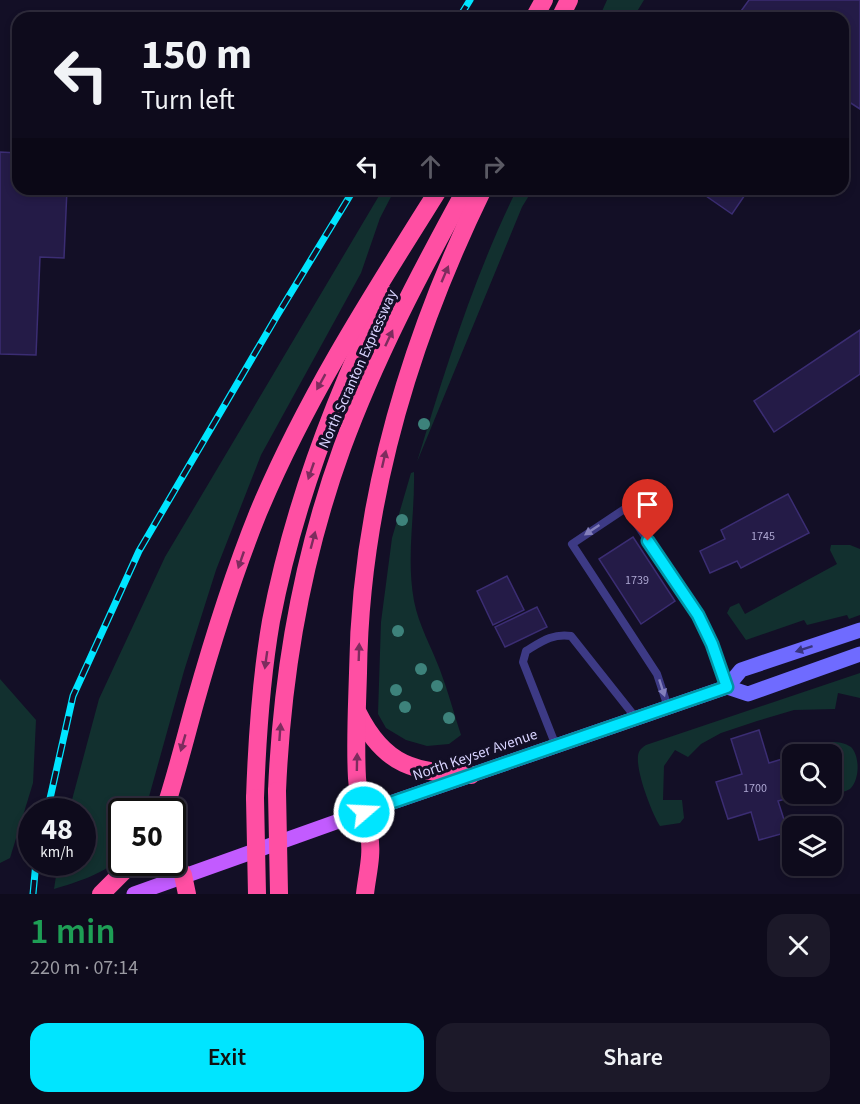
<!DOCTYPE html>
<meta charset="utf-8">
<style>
:root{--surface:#0e0b1c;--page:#1c1929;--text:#f1f3f6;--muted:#9b9ba3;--line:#2e2b3b;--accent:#00e5ff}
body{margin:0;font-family:"Source Sans 3",sans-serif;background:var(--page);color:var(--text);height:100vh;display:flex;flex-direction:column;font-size:22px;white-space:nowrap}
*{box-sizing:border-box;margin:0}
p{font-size:20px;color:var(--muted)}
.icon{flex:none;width:33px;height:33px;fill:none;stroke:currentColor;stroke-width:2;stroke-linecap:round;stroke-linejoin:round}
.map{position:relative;height:894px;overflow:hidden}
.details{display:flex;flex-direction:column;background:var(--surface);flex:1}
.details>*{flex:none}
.guide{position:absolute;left:12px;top:12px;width:837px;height:183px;border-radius:18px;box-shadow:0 3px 9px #0003,0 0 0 2px var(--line);background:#0e0b1c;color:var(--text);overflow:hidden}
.controls{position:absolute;left:782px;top:744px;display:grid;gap:12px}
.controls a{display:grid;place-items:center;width:60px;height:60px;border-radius:12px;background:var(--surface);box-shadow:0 3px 9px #0003,0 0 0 2px var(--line);font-size:30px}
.speed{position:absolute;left:18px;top:798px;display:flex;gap:12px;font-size:30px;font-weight:700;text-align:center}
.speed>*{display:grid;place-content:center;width:78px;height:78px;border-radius:50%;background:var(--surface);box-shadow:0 3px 9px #0003,0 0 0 2px var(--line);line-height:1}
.speed small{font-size:15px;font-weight:400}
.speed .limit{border:3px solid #111;border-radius:9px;background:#fff;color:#111}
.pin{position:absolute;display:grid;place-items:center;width:51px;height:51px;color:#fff;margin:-62px -26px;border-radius:50% 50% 50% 0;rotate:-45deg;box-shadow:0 0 6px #0007}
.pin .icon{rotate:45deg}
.me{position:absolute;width:66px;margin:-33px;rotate:71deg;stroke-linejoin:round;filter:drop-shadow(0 0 4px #0008)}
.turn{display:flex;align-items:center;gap:21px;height:126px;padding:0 30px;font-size:27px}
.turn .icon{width:78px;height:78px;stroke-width:2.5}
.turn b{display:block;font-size:42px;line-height:51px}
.lanes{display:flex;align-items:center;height:57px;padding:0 30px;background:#0003;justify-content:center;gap:30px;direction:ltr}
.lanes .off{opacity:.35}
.round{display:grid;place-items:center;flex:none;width:63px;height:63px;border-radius:18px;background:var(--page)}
.head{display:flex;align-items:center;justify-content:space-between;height:102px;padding:0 30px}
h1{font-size:36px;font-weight:600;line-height:45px;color:#1e9e55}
.button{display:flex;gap:12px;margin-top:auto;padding:12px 30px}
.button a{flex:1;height:69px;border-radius:18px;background:var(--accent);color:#111;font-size:24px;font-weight:600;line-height:69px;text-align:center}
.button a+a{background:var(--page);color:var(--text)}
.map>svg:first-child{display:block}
</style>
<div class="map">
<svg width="860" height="894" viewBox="0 0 860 894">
<rect width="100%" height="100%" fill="#130f26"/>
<g fill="#12302f">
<polygon points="607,0 644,0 633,18 599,18"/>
<path d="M383 189H395L380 218 361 273 261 455 216 570 184 671 145 811 122 812 121 855C109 873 74 883 54 889L58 863 82 862V812L69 811 99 699 165 557Z"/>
<path d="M517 189H533L522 207 417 462C445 370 474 276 517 189Z"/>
<path d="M414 472C415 515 406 557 414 601 419 626 431 646 440 670 448 691 454 714 461 735L449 744 427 746 406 740 386 728 378 714 381 622 392 538 411 473Z"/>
<polygon points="831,545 850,545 860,549 860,615 849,619 847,615 807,625 804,620 746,640 727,613 730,607 739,603 745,614 837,564 830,550"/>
<path d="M860 673V698L838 693 835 709 794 710 757 721 721 733 701 744 688 757 675 750 664 766 663 800H682L684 818 680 823 660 826C652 814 633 765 639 752 640 749 643 747 646 745Z"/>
<polygon points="0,679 36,720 33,783 10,858 0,863"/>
<path d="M832 742C839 742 845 743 851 747 860 756 860 780 850 789 845 792 837 793 831 795V754H821L819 747Z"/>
</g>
<g fill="#241b47" stroke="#3b2d73" stroke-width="1.5">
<polygon points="749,0 860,0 860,109 843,98 843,18 736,18"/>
<polygon points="0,152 18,153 18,189 67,189 64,258 40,257 36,355 0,354"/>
<polygon points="696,189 749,189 732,214"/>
<polygon points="860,330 860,374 774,432 754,401"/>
<polygon points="788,494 809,533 741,568 737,561 710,573 700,551 725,539 721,530"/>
<polygon points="633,537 675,601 641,624 599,559"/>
<polygon points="507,576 524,610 493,625 477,591"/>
<polygon points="537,607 547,627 505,647 495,627"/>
<polygon points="759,730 769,763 792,756 792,794 804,794 778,801 788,832 759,840 751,812 728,819 716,782 742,774 731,739"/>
</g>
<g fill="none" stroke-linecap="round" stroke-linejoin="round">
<g stroke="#3d3a85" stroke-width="8">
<polyline points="668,707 657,674 572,544 626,508 698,615 712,644 727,687"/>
<path d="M556 746 523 662 526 651C541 642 553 633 571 636L636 718"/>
</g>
<g stroke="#6f6bff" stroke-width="15">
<polyline points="727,687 748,694 860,654"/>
<polyline points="364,812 727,687 741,670 860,630"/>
</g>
<polyline stroke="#c25bff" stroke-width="15" points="134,894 364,812"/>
<g stroke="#ff4fa3" stroke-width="18">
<polyline points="534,18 544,0"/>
<polyline points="560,18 569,0"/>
<path d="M358 713C385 767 415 772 471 775"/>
<path d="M277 791C282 673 302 558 342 448 375 358 420 273 466 189"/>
<path d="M255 798C257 739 261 679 271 621 293 507 334 398 385 294"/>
<path d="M164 812C176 776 185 739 195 703 213 639 233 575 258 513 306 398 373 294 439 189"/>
<polyline points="172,855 183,875 187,894"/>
<polyline points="101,894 133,862"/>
<path d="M365 894C367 875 373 854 369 835 366 816 358 797 357 778 355 743 357 708 358 673 360 504 409 341 483 189"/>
</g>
<defs>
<g id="rail">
<polyline points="459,18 470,0"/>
<polyline points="47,812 73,696 139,551 278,314 354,189"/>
<polyline points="33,894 36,862"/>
</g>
</defs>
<use href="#rail" stroke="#00e5ff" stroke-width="7"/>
<use href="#rail" stroke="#130f26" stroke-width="4.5" stroke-dasharray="14" stroke-linecap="butt"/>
<g stroke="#ff4fa3" stroke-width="18">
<polyline points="277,791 279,893"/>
<polyline points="255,798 257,894"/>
</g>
</g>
<g fill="#3d827b">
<circle cx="424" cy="424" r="6"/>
<circle cx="402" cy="520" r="6"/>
<circle cx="398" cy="631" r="6"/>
<circle cx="421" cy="669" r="6"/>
<circle cx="437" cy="686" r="6"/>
<circle cx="396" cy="690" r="6"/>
<circle cx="405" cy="707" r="6"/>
<circle cx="449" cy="718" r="6"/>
</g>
<defs><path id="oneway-solid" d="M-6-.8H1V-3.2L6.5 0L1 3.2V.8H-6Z" transform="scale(1.5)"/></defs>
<g fill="#7d2c5e">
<use href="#oneway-solid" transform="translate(445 274) rotate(-67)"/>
<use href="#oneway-solid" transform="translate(389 338) rotate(-65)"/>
<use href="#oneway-solid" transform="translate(321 382) rotate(119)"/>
<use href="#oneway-solid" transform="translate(384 459) rotate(-77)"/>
<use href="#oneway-solid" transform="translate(311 471) rotate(109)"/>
<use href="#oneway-solid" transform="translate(313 540) rotate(-75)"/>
<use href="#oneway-solid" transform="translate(241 560) rotate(109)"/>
<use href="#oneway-solid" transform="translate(359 652) rotate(-88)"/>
<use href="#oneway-solid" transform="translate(266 660) rotate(98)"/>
<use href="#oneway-solid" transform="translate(280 732) rotate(-86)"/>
<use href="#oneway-solid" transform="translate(183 743) rotate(106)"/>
<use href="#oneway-solid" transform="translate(357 762) rotate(-89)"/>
</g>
<g fill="#837fbc">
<use href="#oneway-solid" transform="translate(592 530) rotate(146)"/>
<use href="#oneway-solid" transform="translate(662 688) rotate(72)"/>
</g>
<use fill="#38347d" href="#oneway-solid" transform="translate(804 649) rotate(162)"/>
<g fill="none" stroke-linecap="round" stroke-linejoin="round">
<defs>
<polyline id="route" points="364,812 727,687 712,644 698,615 648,541"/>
</defs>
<use href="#route" stroke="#0095a6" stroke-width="15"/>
<use href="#route" stroke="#00e5ff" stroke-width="10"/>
</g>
<g text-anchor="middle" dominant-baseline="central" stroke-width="6" stroke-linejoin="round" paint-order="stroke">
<g font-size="12" fill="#aca6d1">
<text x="763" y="536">1745</text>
<text x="637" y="580">1739</text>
<text x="755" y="788">1700</text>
</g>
<g font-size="15" fill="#d9d4ff" stroke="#130f26">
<text transform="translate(358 369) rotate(-66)">North Scranton Expressway</text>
<text transform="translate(475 755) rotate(-19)">North Keyser Avenue</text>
</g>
</g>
</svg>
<div class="controls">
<a><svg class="icon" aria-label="search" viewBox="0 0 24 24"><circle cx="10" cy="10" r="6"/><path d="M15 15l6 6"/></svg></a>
<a><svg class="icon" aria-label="layers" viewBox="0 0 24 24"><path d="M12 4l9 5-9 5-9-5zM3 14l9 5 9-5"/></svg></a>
</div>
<div class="speed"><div>48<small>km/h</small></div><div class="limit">50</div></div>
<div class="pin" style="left:648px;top:541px;background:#d93025"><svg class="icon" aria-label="arrive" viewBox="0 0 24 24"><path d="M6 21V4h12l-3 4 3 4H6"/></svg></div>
<svg class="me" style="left:364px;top:812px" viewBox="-20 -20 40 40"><circle r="17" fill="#00e5ff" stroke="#fff" stroke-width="3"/><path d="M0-11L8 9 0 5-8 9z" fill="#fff"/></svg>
<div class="guide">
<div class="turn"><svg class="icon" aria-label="left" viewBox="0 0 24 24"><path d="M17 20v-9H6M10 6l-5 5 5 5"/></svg><div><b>150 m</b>Turn left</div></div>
<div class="lanes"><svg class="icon" aria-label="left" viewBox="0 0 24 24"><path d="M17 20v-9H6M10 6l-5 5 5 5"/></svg><svg class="icon off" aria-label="ahead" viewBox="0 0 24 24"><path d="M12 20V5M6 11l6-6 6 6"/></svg><svg class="icon off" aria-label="right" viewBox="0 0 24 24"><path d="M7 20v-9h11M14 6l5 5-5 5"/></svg></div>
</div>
</div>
<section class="details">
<div class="head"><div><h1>1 min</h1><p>220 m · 07:14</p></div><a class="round"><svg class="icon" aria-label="close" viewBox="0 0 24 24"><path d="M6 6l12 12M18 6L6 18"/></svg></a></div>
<div class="button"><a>Exit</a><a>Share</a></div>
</section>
